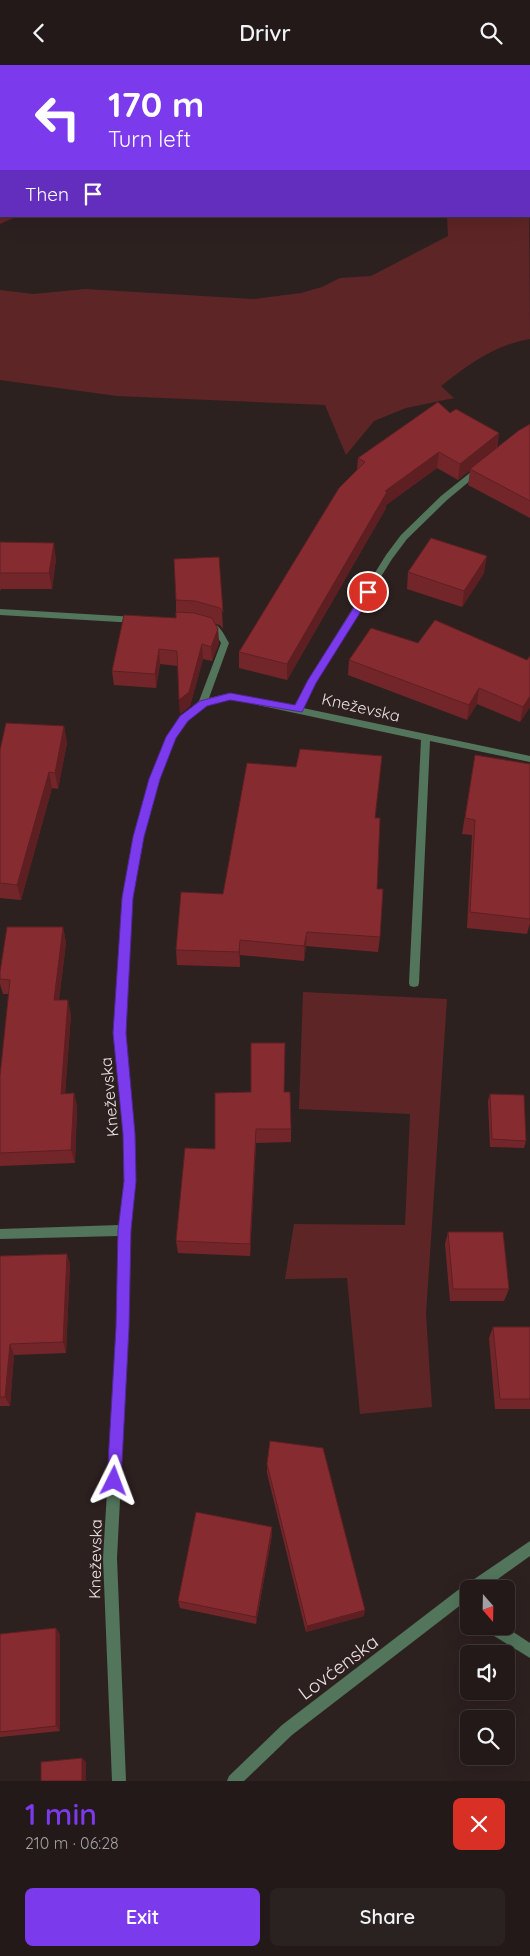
<!DOCTYPE html>
<meta charset="utf-8">
<style>
:root{--surface:#221918;--page:#2a2221;--text:#f1f3f6;--muted:#a2a0a2;--line:#3f3837;--accent:#7c3aed}
body{margin:0;font-family:Quicksand,sans-serif;background:var(--page);color:var(--text);height:100vh;display:flex;flex-direction:column;font-size:19px;white-space:nowrap}
*{box-sizing:border-box;margin:0}
p{font-size:16px;color:var(--muted)}
.icon{flex:none;width:28px;height:28px;fill:none;stroke:currentColor;stroke-width:2;stroke-linecap:round;stroke-linejoin:round}
.map{position:relative;height:1716px;overflow:hidden}
.drawer{display:flex;flex-direction:column;background:var(--surface);flex:1}
.drawer>*{flex:none}
.banner{position:absolute;left:0px;top:0px;width:530px;height:152px;box-shadow:0 5px 20px #0002,0 0 0 1px var(--line);background:#7c3aed;color:#fff;overflow:hidden}
.needle{width:32px;rotate:160deg}
.tools{position:absolute;left:460px;top:1515px;display:grid;gap:10px}
.tools a{display:grid;place-items:center;width:55px;height:55px;border-radius:8px;background:var(--surface);box-shadow:0 5px 20px #0002,0 0 0 1px var(--line);font-size:25px}
.pin{position:absolute;display:grid;place-items:center;width:42px;height:42px;color:#fff;margin:-21px;border:2px solid #fff;border-radius:50%;box-shadow:0 1px 5px #0007}
.me{position:absolute;width:55px;margin:-28px;rotate:3deg;stroke-linejoin:round;filter:drop-shadow(0 0 4px #0008)}
.turn{display:flex;align-items:center;gap:18px;height:105px;padding:0 25px;font-size:22px}
.turn .icon{width:65px;height:65px;stroke-width:2.5}
.turn b{display:block;font-size:35px;line-height:42px}
.then{display:flex;align-items:center;height:48px;padding:0 25px;background:#0003;gap:10px;font-size:19px}
.round{display:grid;place-items:center;flex:none;width:52px;height:52px;border-radius:8px;background:var(--page)}
.overview{display:flex;align-items:center;justify-content:space-between;height:85px;padding:0 25px}
h1{font-size:30px;font-weight:600;line-height:38px;color:var(--accent)}
.primary-button{display:flex;gap:10px;margin-top:auto;padding:10px 25px}
.primary-button a{flex:1;height:58px;border-radius:8px;background:var(--accent);color:#fff;font-size:20px;font-weight:600;line-height:58px;text-align:center}
.primary-button a+a{background:var(--page);color:var(--text)}
header{display:flex;justify-content:space-between;align-items:center;height:65px;padding:0 25px;background:var(--surface);font-size:22px;font-weight:600}
.map>svg:first-child{display:block}
</style>
<header><svg class="icon" aria-label="back" viewBox="0 0 24 24"><path d="M15 5l-7 7 7 7"/></svg>Drivr<svg class="icon" aria-label="search" viewBox="0 0 24 24"><circle cx="10" cy="10" r="6"/><path d="M15 15l6 6"/></svg></header>
<div class="map">
<svg width="530" height="1716" viewBox="0 0 530 1716">
<rect width="100%" height="100%" fill="#2d2120"/>
<g fill="#5e2526">
<polygon points="0,38 1,151 18,151 0,159"/>
<path d="M529 129 530 274C495 280 469 299 441 321L454 333 406 343 374 356 346 390 325 340 117 331 0 315V225L33 229 85 224 253 234 301 228 322 222 340 213 371 211 448 171 447 151H529Z"/>
<polygon points="303,927 447,934 426,1249 432,1342 360,1349 347,1213 285,1214 294,1159 405,1160 410,1049 299,1044"/>
</g>
<g fill="none" stroke-linecap="round" stroke-linejoin="round">
<g fill="#52755c" fill-rule="evenodd">
<polygon points="3,0 9,0 10,1 4,1"/>
<path d="M476 403H482L483 405 447 435 407 474 392 494 315 618 303 643 530 691V697L430 676 419 918 418 921 414 922 410 921 409 918 421 675 230 634 206 640 196 647 187 655 175 673 160 714 143 772 132 833 124 968 135 1069 136 1116 130 1165 129 1262 117 1493 126 1716H112L103 1493 117 1262 118 1171 0 1174V1164L119 1160 124 1116 123 1069 114 968 122 833 133 772 150 714 166 672 181 651 199 636 221 578 214 566 205 562V558C219 556 223 568 229 578L209 633 230 628 295 641 308 615 386 490 401 470 441 431Z"/>
<polygon points="0,544 136,552 140,555 136,558 0,550"/>
<polygon points="530,1476 530,1491 484,1524 469,1524 469,1545 462,1539 292,1670 244,1716 227,1716 229,1711 282,1660 458,1525 463,1523 465,1524 467,1519"/>
<polygon points="484,1561 504,1561 530,1578 530,1593 486,1566"/>
</g>
</g>
<g fill="#73262a">
<polygon points="39,0 403,0 406,1 40,1"/>
<polygon points="450,348 499,368 497,383 530,359 530,453 468,420 470,405 458,415 437,403 386,440 386,443 287,615 239,603 239,587 357,405 358,393"/>
<polygon points="0,477 56,494 52,524 1,524 0,526"/>
<polygon points="219,492 223,564 220,560 216,559 218,564 219,578 212,596 203,594 190,641 180,649 178,601 160,599 156,623 114,620 112,606 176,553 176,535"/>
<polygon points="408,507 484,508 462,542 407,524"/>
<polygon points="418,578 527,595 530,591 530,642 520,657 477,639 467,655 348,610 349,595"/>
<polygon points="64,661 67,678 58,724 52,723 21,835 0,833 0,685"/>
<polygon points="475,690 530,699 530,858 527,869 467,863 472,770 462,769"/>
<polygon points="375,753 377,824 380,872 378,887 306,881 304,896 240,890 240,902 177,900 176,885 223,829"/>
<polygon points="63,862 66,878 59,935 71,950 65,1029 74,1028 77,1042 75,1098 0,1101 0,1011 9,929 3,929 0,919 0,907"/>
<polygon points="251,1027 284,1027 291,1064 291,1077 256,1078 250,1191 178,1188 176,1176 215,1084"/>
<polygon points="490,1029 526,1076 524,1083 490,1082 488,1036"/>
<polygon points="448,1167 509,1224 504,1236 450,1236 445,1179"/>
<polygon points="67,1189 70,1200 66,1288 14,1290 10,1341 0,1341 0,1191"/>
<polygon points="493,1262 530,1262 530,1344 495,1344 489,1273"/>
<polygon points="267,1399 364,1551 306,1567 267,1408"/>
<polygon points="272,1470 256,1559 180,1543 178,1536"/>
<polygon points="56,1563 60,1570 60,1666 0,1672 0,1569"/>
</g>
<g fill="#5e1f22">
<polygon points="499,368 496,384 458,415 460,399"/>
<polygon points="439,387 437,403 386,440 386,443 287,615 287,599 385,426"/>
<polygon points="54,478 56,494 52,524 49,508"/>
<polygon points="487,491 484,508 462,542 464,526"/>
<polygon points="218,564 219,578 212,596 211,582"/>
<polygon points="202,579 203,594 190,641 180,649 179,635"/>
<polygon points="159,584 160,599 156,623 155,609"/>
<polygon points="479,623 477,639 467,655 469,640"/>
<polygon points="530,631 530,642 520,657 523,642"/>
<polygon points="64,661 67,678 58,724 55,708"/>
<polygon points="49,707 52,723 21,835 17,820"/>
<polygon points="63,862 66,878 57,950 54,935"/>
<polygon points="307,867 306,881 304,896 304,881"/>
<polygon points="240,875 240,902 239,887"/>
<polygon points="68,935 71,950 64,1043 61,1029"/>
<polygon points="74,1028 77,1042 75,1098 71,1085"/>
<polygon points="256,1064 256,1078 250,1191 250,1179"/>
<polygon points="67,1189 70,1200 66,1288 63,1277"/>
<polygon points="10,1279 14,1290 10,1341 5,1332"/>
<polygon points="272,1462 272,1470 256,1559 256,1552"/>
<polygon points="365,1545 364,1551 306,1567 307,1561"/>
<polygon points="56,1563 60,1570 60,1666 56,1661"/>
<polygon points="82,1693 86,1697 86,1716 82,1716"/>
</g>
<g fill="#862c31" stroke="#5e1f22">
<polygon points="50,0 403,0 406,1 51,1"/>
<polygon points="438,337 450,348 456,344 499,368 460,399 439,387 385,426 387,427 287,599 239,587 339,423 365,397 358,393"/>
<polygon points="530,359 530,436 470,404 518,366"/>
<polygon points="431,473 487,491 464,526 408,507"/>
<polygon points="0,477 54,478 49,508 0,508"/>
<polygon points="219,492 223,547 220,543 195,536 176,535 174,494"/>
<polygon points="176,547 194,548 212,553 218,564 211,582 202,579 189,627 179,635 177,586 159,584 155,609 112,606 124,550 176,553"/>
<polygon points="435,555 527,595 530,591 530,631 523,642 479,623 469,640 349,595 371,563 418,578"/>
<polygon points="6,658 64,661 55,708 49,707 17,820 0,818 0,685"/>
<polygon points="300,684 382,691 375,753 380,753 377,824 383,824 380,872 307,867 304,881 240,875 239,887 176,885 181,827 223,829 247,698 296,702"/>
<polygon points="475,690 530,699 530,854 470,847 475,755 465,753"/>
<polygon points="7,862 63,862 54,935 68,935 61,1029 74,1028 71,1085 0,1088 0,1011 10,915 0,914 0,907"/>
<polygon points="251,978 285,978 284,1027 290,1027 291,1064 256,1064 250,1179 176,1176 185,1083 215,1084 215,1028 251,1027"/>
<polygon points="490,1029 524,1030 526,1076 492,1074"/>
<polygon points="448,1167 503,1167 509,1224 453,1224"/>
<polygon points="67,1189 63,1277 10,1279 5,1332 0,1332 0,1191"/>
<polygon points="493,1262 530,1262 530,1334 500,1334"/>
<polygon points="270,1376 323,1383 365,1545 307,1561 267,1399"/>
<polygon points="196,1447 272,1462 256,1552 178,1536"/>
<polygon points="56,1563 56,1661 0,1667 0,1569"/>
<polygon points="82,1693 82,1716 41,1716 41,1697"/>
</g>
<polygon fill="#7c3aed" stroke="#51269a" points="368,524 373,527 316,618 302,647 230,635 207,641 188,656 176,673 160,714 144,772 133,833 126,968 135,1069 136,1116 131,1165 129,1262 121,1416 119,1421 114,1423 109,1421 107,1416 116,1262 118,1165 124,1116 123,1069 113,968 122,833 133,772 149,714 166,672 180,651 200,636 230,628 295,640 308,615 365,525"/>
<g text-anchor="middle" dominant-baseline="central" stroke-width="4" stroke-linejoin="round" paint-order="stroke">
<g font-size="16" fill="#ece3e3" stroke="#2d2120">
<text transform="translate(361 642) rotate(13)">Kneževska</text>
<text transform="translate(109 1032) rotate(-95)">Kneževska</text>
<text transform="translate(95 1494) rotate(-89)">Kneževska</text>
</g>
<g font-size="19" fill="#ece3e3" stroke="#2d2120">
<text transform="translate(338 1602) rotate(-37)">Lovćenska</text>
</g>
</g>
</svg>
<div class="tools">
<a><svg class="needle" viewBox="-14 -14 28 28"><path d="M0-13l5 13h-10z" fill="#e53935"/><path d="M0 13l5-13h-10z" fill="#a2a0a2"/></svg></a>
<a><svg class="icon" aria-label="sound" viewBox="0 0 24 24"><path d="M4 9h4l5-4v14l-5-4H4zM17 9q2 3 0 6"/></svg></a>
<a><svg class="icon" aria-label="search" viewBox="0 0 24 24"><circle cx="10" cy="10" r="6"/><path d="M15 15l6 6"/></svg></a>
</div>
<div class="pin" style="left:368px;top:527px;background:#d93025"><svg class="icon" aria-label="arrive" viewBox="0 0 24 24"><path d="M6 21V4h12l-3 4 3 4H6"/></svg></div>
<svg class="me" style="left:114px;top:1416px" viewBox="-20 -20 40 40"><path d="M0-17L14 15 0 8-14 15z" fill="#7c3aed" stroke="#fff" stroke-width="4"/></svg>
<div class="banner">
<div class="turn"><svg class="icon" aria-label="left" viewBox="0 0 24 24"><path d="M17 20v-9H6M10 6l-5 5 5 5"/></svg><div><b>170 m</b>Turn left</div></div>
<div class="then">Then<svg class="icon" aria-label="arrive" viewBox="0 0 24 24"><path d="M6 21V4h12l-3 4 3 4H6"/></svg></div>
</div>
</div>
<section class="drawer">
<div class="overview"><div><h1>1 min</h1><p>210 m · 06:28</p></div><a class="round" style="background:#d93025;color:#fff"><svg class="icon" aria-label="close" viewBox="0 0 24 24"><path d="M6 6l12 12M18 6L6 18"/></svg></a></div>
<div class="primary-button"><a>Exit</a><a>Share</a></div>
</section>
